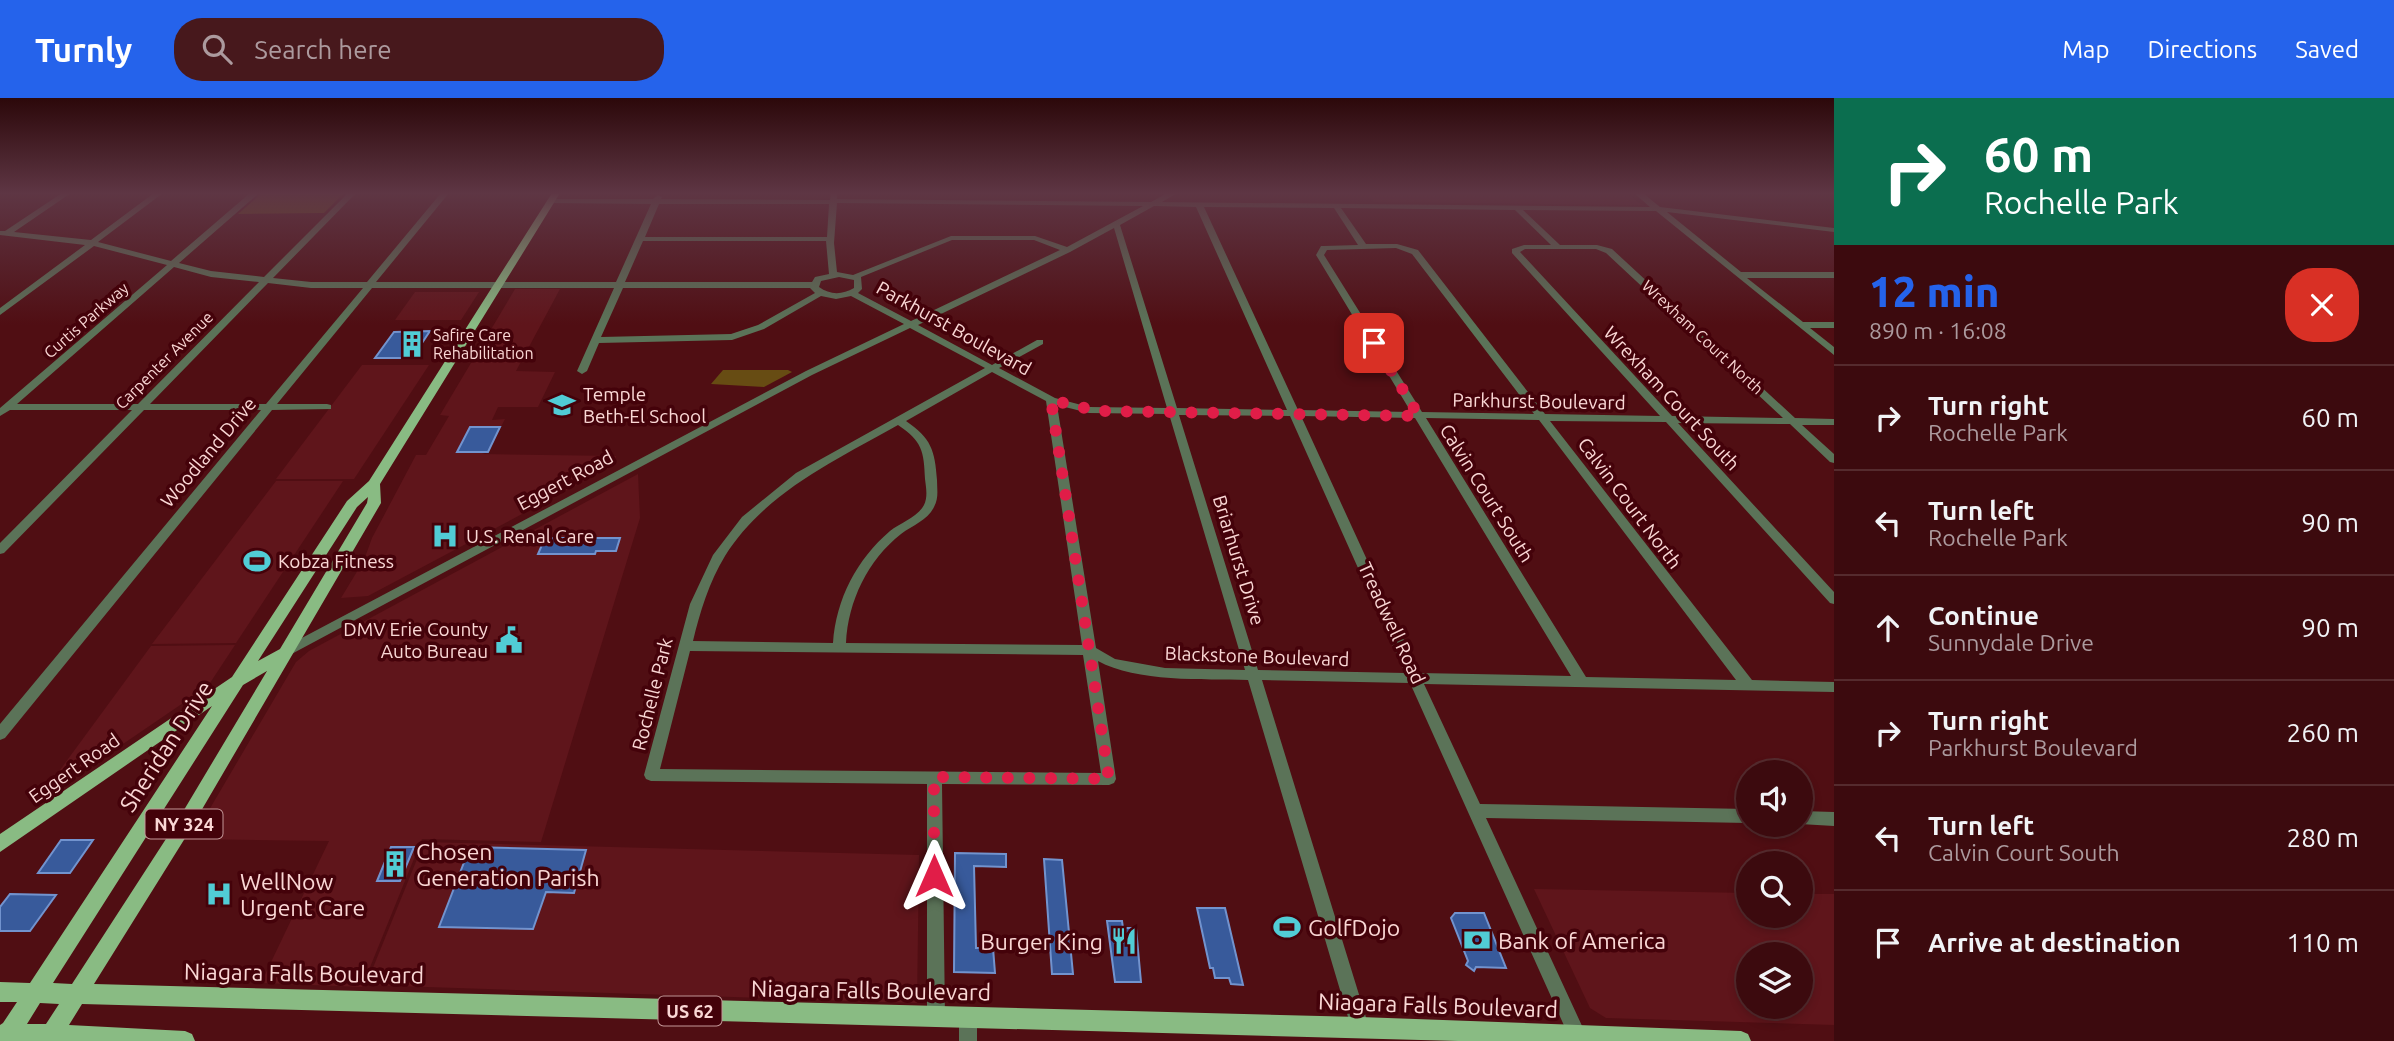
<!DOCTYPE html>
<meta charset="utf-8">
<style>
:root{--surface:#3c0a0e;--page:#47181c;--text:#f1f3f6;--muted:#ac9a9e;--line:#552b2e;--accent:#2563eb}
body{margin:0;font-family:Ubuntu,sans-serif;background:var(--page);color:var(--text);height:100vh;display:flex;flex-direction:column;font-size:26px;white-space:nowrap}
*{box-sizing:border-box;margin:0}
p{font-size:23px;color:var(--muted)}
.icon{flex:none;width:38px;height:38px;fill:none;stroke:currentColor;stroke-width:2;stroke-linecap:round;stroke-linejoin:round}
.map{position:relative;flex:1;overflow:hidden}
.panel{display:flex;flex-direction:column;background:var(--surface);width:560px}
.panel>*{flex:none}
.hud{background:#0b6e4f;color:#fff;overflow:hidden}
.controls{position:absolute;left:1736px;top:662px;display:grid;gap:14px}
.controls a{display:grid;place-items:center;width:77px;height:77px;border-radius:50%;background:var(--surface);box-shadow:0 4px 10px #0003,0 0 0 2px var(--line);font-size:35px}
.pin{position:absolute;display:grid;place-items:center;width:60px;height:60px;color:#fff;margin:-30px;border-radius:14px;box-shadow:0 4px 10px #0006}
.me{position:absolute;width:77px;margin:-38px;rotate:0deg;stroke-linejoin:round;filter:drop-shadow(0 0 5px #0008)}
.turn{display:flex;align-items:center;gap:24px;height:147px;padding:0 35px;font-size:32px}
.turn .icon{width:91px;height:91px;stroke-width:2.5}
.turn b{display:block;font-size:49px;line-height:60px}
.round{display:grid;place-items:center;flex:none;width:74px;height:74px;border-radius:28px;background:var(--page)}
.headline{display:flex;align-items:center;justify-content:space-between;height:119px;padding:0 35px}
h1{font-size:42px;font-weight:800;line-height:52px;color:var(--accent)}
ul{padding:0;list-style:none}
li{display:flex;align-items:center;gap:21px;height:105px;padding:0 35px;border-top:2px solid var(--line)}
li div{flex:1}
li b{display:block;font-size:26px}
li em{font-style:normal}
header{display:flex;align-items:center;gap:42px;box-sizing:border-box;height:98px;padding:0 35px;background:var(--accent);color:#fff}
header strong{font-size:33px}
nav{display:flex;gap:38px;margin-inline-start:auto;font-size:24px}
.search{width:490px;height:63px;background:var(--page);display:flex;align-items:center;gap:18px;box-sizing:border-box;padding:0 24px;border-radius:28px;color:var(--muted);font-size:26px}
main{display:flex;flex:1;min-height:0}
.map>svg:first-child{display:block}
</style>
<header>
<strong>Turnly</strong>
<div class="search"><svg class="icon" aria-label="search" viewBox="0 0 24 24"><circle cx="10" cy="10" r="6"/><path d="M15 15l6 6"/></svg>Search here</div>
<nav><a>Map</a><a>Directions</a><a>Saved</a></nav>
</header>
<main>
<div class="map">
<svg width="1834" height="943" viewBox="0 0 1834 943">
<rect width="100%" height="100%" fill="#500e13"/>
<g fill="#5f151b" fill-rule="evenodd">
<polygon points="1367,95 1627,95 1642,107 1374,104"/>
<polygon points="515,191 560,191 516,273 555,274 538,309 498,309 492,322 505,321 488,354 482,356 616,358 614,367 368,498 341,500 364,462 372,440 416,357 426,357 449,318 440,317"/>
<polygon points="415,194 479,194 461,222 395,222"/>
<polygon points="362,267 429,267 354,381 276,381"/>
<polygon points="638,376 640,420 541,744 422,741 362,889 261,885 329,743 192,741 296,564 309,553"/>
<polygon points="276,383 343,383 236,545 152,546"/>
<polygon points="235,547 208,588 35,706 151,548"/>
<polygon points="424,744 919,757 917,905 366,887"/>
<path d="M1534 791 1748 795V817H1801V796H1834V927L1606 920 1590 910ZM1748 856H1801V908H1748Z"/>
</g>
<g fill="#674c13">
<polygon points="262,95 344,95 324,115 238,116"/>
<polygon points="723,272 788,272 792,274 764,289 711,286"/>
</g>
<g fill="#385a9b" stroke="#7293ce" stroke-width="2">
<polygon points="430,233 412,260 375,260 394,234"/>
<polygon points="470,329 500,329 488,354 457,354"/>
<polygon points="545,440 620,440 616,453 596,453 595,456 538,456"/>
<polygon points="61,742 93,742 70,775 38,775"/>
<polygon points="391,749 414,749 400,783 377,783"/>
<polygon points="470,749 586,752 574,795 546,794 533,831 439,829"/>
<polygon points="955,755 1006,756 1006,769 974,768 976,850 993,850 995,875 954,874"/>
<polygon points="1044,761 1062,762 1073,876 1052,876"/>
<polygon points="10,796 56,797 30,833 0,833 0,809"/>
<polygon points="1197,810 1225,810 1243,887 1231,886 1229,880 1215,880 1213,870 1210,870"/>
<polygon points="1455,815 1484,815 1506,870 1476,869 1474,873 1466,867 1468,863 1451,820"/>
<polygon points="1107,823 1122,823 1123,830 1136,830 1141,884 1115,884"/>
</g>
<g fill="none" stroke-linecap="round" stroke-linejoin="round">
<g fill="#5b7358" fill-rule="evenodd">
<path d="M62 95H71L14 134 91 142 154 95H163L98 144 171 163 250 95H259L179 165 211 173 264 179 348 95H356L273 180 311 184H367L441 95H449L376 184H616L651 106 548 105 547 103 551 101H653L658 97 662 99 661 101 830 102 831 95H837V101L1151 104 1167 95H1177L1162 104 1650 109 1634 95H1643L1660 109 1834 130V134L1667 114 1741 174H1834V180H1747L1803 224H1834V230H1810L1834 249V257L1656 113 1523 112 1560 147H1597L1612 151 1795 320 1834 321V327H1802L1834 356V365L1830 364 1790 326 1678 325 1834 494V506L1830 505 1666 324 1550 323 1752 582 1834 584V594L1424 586 1480 706 1748 711V725L1486 720 1589 943H1571L1410 585 1262 582 1369 929 1366 935 1360 938 1354 935 1351 929 1248 582C1204 581 1136 584 1098 563L1116 681 1114 685 1109 687 942 686 945 920 942 926 936 929 930 926 927 920V686L651 683 646 681 644 677 690 506 713 457 742 419 796 375 985 270 910 230 812 277 286 559 281 557 279 554 281 551 806 273 904 226 851 198 836 201 821 198 764 231 732 242 599 245 587 273 582 276 577 273 614 190H372L277 306H327L331 307V311L272 312 5 640 0 642V626L261 312H144L4 455 0 456V445L132 312H10L0 318V310L167 167 94 148 0 217V210L85 147 0 137V133H5ZM837 105 1143 108 1067 149 1035 138H951L853 177 837 174 834 145ZM659 106H829L827 139H645ZM1154 108 1196 109 1287 312 1177 310 1120 127ZM1204 109 1334 110 1358 147 1324 148H1321L1316 157 1411 314 1298 312ZM1341 110 1515 112 1551 147H1524L1512 151V155L1660 318 1545 316 1418 152 1397 146H1366ZM1114 130 1167 310 1089 309 1055 300 999 270 1043 246V242H1037L992 267 918 227 1070 154ZM952 142H1034L1060 152 911 223 858 195 862 191 861 179ZM643 143H826L829 176 815 179 812 184H625ZM1396 150 1412 156 1534 316 1422 314 1324 157 1327 152ZM1525 151H1596L1606 155 1783 320 1672 318 1520 154ZM174 169 211 179 259 184 138 306H17ZM839 179 854 182V190C842 197 830 197 819 189L821 183ZM268 185 311 190H363L266 306H150ZM623 190H810L815 195 758 227 731 236 601 239ZM992 274 1046 303 1082 547 846 545C848 503 868 462 901 436 913 427 928 422 934 409 939 400 937 391 937 382 935 352 931 340 906 323ZM1057 307 1089 315 1169 316 1245 572 1165 570 1115 561 1096 550ZM1179 317 1290 318 1405 575 1258 572ZM1301 318 1415 320 1571 578 1419 575ZM1426 320 1539 322 1736 582 1586 579ZM898 327C922 343 924 353 925 381 926 389 928 399 924 407 918 419 900 425 890 433 857 461 836 501 833 545L693 543C700 514 709 484 725 458 764 395 836 362 898 327ZM690 553 1083 557 1101 675 660 671Z"/>
<polygon points="1801,713 1834,714 1834,728 1800,726"/>
<polygon points="968,912 974,915 977,921 977,943 959,943 959,921 962,915"/>
</g>
<path fill="#89bb83" fill-rule="evenodd" d="M552 95H560L380 386 381 405 187 737 94 886 1360 919 1741 933 1748 936 1751 943H1458L82 906 69 927 185 933 192 936 195 943H0V927L3 925 17 904H0V884L30 885 212 608 0 754V736L232 579 347 403 369 383ZM368 399 367 405 280 551 258 563 357 409ZM267 573 175 727 72 886 53 885 243 587ZM40 905 59 906 46 926H27Z"/>
</g>
<linearGradient id="sky" x2="0" y2="1"><stop stop-color="#2c080a"/><stop offset="0.42" stop-color="#5e3644"/><stop offset="1" stop-color="#5e3644" stop-opacity="0"/></linearGradient>
<rect width="1834" height="227" fill="url(#sky)"/>
<g fill="none" stroke-linecap="round" stroke-linejoin="round">
<polyline stroke="#e11d48" stroke-width="12" stroke-dasharray="0 21.6" points="934,778 934,679 1109,681 1051,302 1098,313 1419,318 1374,245"/>
</g>
<defs>
<symbol id="building-bare" viewBox="-9 -9 18 18"><path d="M-4-6H4V6H1V3H-1V6H-4ZM-2.5-4.3h1.7v1.8h-1.7ZM.8-4.3h1.7v1.8H.8ZM-2.5-1h1.7V.8h-1.7ZM.8-1h1.7V.8H.8Z" fill="#51ccd5" stroke="#44020a" stroke-width="2.5" paint-order="stroke"/></symbol>
<symbol id="school-bare" viewBox="-9 -9 18 18"><path d="M0-5L7-2L0 1L-7-2ZM-4 1L0 2.5L4 1V4Q0 6-4 4Z" fill="#51ccd5" stroke="#44020a" stroke-width="2.5" paint-order="stroke"/></symbol>
<symbol id="hospital-bare" viewBox="-9 -9 18 18"><path d="M-5-5h3v3.5h4V-5h3V5h-3V1.5h-4V5h-3Z" fill="#51ccd5" stroke="#44020a" stroke-width="2.5" paint-order="stroke"/></symbol>
<symbol id="stadium-bare" viewBox="-9 -9 18 18"><path d="M0-5a6.5 5 0 1 0 0 10a6.5 5 0 1 0 0-10ZM-3.5-1.8h7v3.6h-7Z" fill="#51ccd5" stroke="#44020a" stroke-width="2.5" paint-order="stroke"/></symbol>
<symbol id="civic-bare" viewBox="-9 -9 18 18"><path d="M-.6-6.5H3V-4.5H.6V-3L4-1V1h2V6H-6V1h2V-1L-.6-3ZM-1.2 2.5V6h2.4V2.5Z" fill="#51ccd5" stroke="#44020a" stroke-width="2.5" paint-order="stroke"/></symbol>
<symbol id="bank-bare" viewBox="-9 -9 18 18"><path d="M-6-4H6V4H-6ZM0-2.3a2.3 2.3 0 1 0 0 4.6a2.3 2.3 0 1 0 0-4.6Z" fill="#51ccd5" stroke="#44020a" stroke-width="2.5" paint-order="stroke"/></symbol>
<symbol id="restaurant-bare" viewBox="-9 -9 18 18"><path d="M-5-6h1v4h1v-4h1v4h1v-4h1v5L-1.5 .5V6h-2V.5L-5-1ZM5-6V6H3V1.5H1.5Q1.5-4 5-6Z" fill="#51ccd5" stroke="#44020a" stroke-width="2.5" paint-order="stroke"/></symbol>
</defs>
<g fill-rule="evenodd">
<use href="#building-bare" x="393" y="227" width="38" height="38"/>
<use href="#school-bare" x="543" y="288" width="38" height="38"/>
<use href="#hospital-bare" x="426" y="419" width="38" height="38"/>
<use href="#stadium-bare" x="238" y="444" width="38" height="38"/>
<use href="#civic-bare" x="490" y="523" width="38" height="38"/>
<use href="#building-bare" x="376" y="747" width="38" height="38"/>
<use href="#hospital-bare" x="200" y="777" width="38" height="38"/>
<use href="#stadium-bare" x="1268" y="810" width="38" height="38"/>
<use href="#bank-bare" x="1458" y="823" width="38" height="38"/>
<use href="#restaurant-bare" x="1105" y="824" width="38" height="38"/>
</g>
<g text-anchor="middle" dominant-baseline="central" stroke-width="7" stroke-linejoin="round" paint-order="stroke">
<g font-size="16" fill="#fad7d5" stroke="#44020a">
<text transform="translate(86 222) rotate(-41)">Curtis Parkway</text>
<text transform="translate(1703 239) rotate(43)">Wrexham Court North</text>
<text transform="translate(164 262) rotate(-45)">Carpenter Avenue</text>
</g>
<g font-size="16" fill="#fad7d5" stroke="#44020a" text-anchor="start">
<text x="433" y="237">Safire Care<tspan x="433" dy="18">Rehabilitation</tspan></text>
</g>
<g fill="#44020a" stroke="#c39798" stroke-width="2">
<rect x="145.5" y="711.5" width="77" height="29" rx="5"/>
<rect x="658.5" y="898.5" width="63" height="29" rx="5"/>
</g>
<g font-size="18" font-weight="bold" fill="#fad7d5">
<text x="184" y="726">NY 324</text>
<text x="690" y="913">US 62</text>
</g>
<g font-size="19" fill="#fad7d5" stroke="#44020a">
<text transform="translate(954 230) rotate(29)">Parkhurst Boulevard</text>
<text transform="translate(1672 300) rotate(47)">Wrexham Court South</text>
<text transform="translate(1539 303) rotate(1)">Parkhurst Boulevard</text>
<text transform="translate(208 354) rotate(-50)">Woodland Drive</text>
<text transform="translate(565 382) rotate(-28)">Eggert Road</text>
<text transform="translate(1487 395) rotate(58)">Calvin Court South</text>
<text transform="translate(1630 405) rotate(53)">Calvin Court North</text>
<text transform="translate(1239 462) rotate(73)">Briarhurst Drive</text>
<text transform="translate(1392 525) rotate(65)">Treadwell Road</text>
<text transform="translate(1257 558) rotate(2)">Blackstone Boulevard</text>
<text transform="translate(652 596) rotate(-76)">Rochelle Park</text>
<text transform="translate(74 670) rotate(-35)">Eggert Road</text>
</g>
<g font-size="19" fill="#fad7d5" stroke="#44020a" text-anchor="start">
<text x="583" y="296">Temple<tspan x="583" dy="22">Beth-El School</tspan></text>
<text x="466" y="438">U.S. Renal Care</text>
<text x="278" y="463">Kobza Fitness</text>
<text x="488" y="531" text-anchor="end">DMV Erie County<tspan x="488" dy="22">Auto Bureau</tspan></text>
</g>
<g font-size="23" fill="#fad7d5" stroke="#44020a">
<text transform="translate(166 648) rotate(-57)">Sheridan Drive</text>
<text transform="translate(304 875) rotate(1)">Niagara Falls Boulevard</text>
<text transform="translate(871 892) rotate(1)">Niagara Falls Boulevard</text>
<text transform="translate(1438 907) rotate(2)">Niagara Falls Boulevard</text>
</g>
<g font-size="23" fill="#fad7d5" stroke="#44020a" text-anchor="start">
<text x="416" y="753">Chosen<tspan x="416" dy="26">Generation Parish</tspan></text>
<text x="240" y="783">WellNow<tspan x="240" dy="26">Urgent Care</tspan></text>
<text x="1308" y="829">GolfDojo</text>
<text x="1498" y="842">Bank of America</text>
<text x="1103" y="843" text-anchor="end">Burger King</text>
</g>
</g>
</svg>
<div class="controls">
<a><svg class="icon" aria-label="sound" viewBox="0 0 24 24"><path d="M4 9h4l5-4v14l-5-4H4zM17 9q2 3 0 6"/></svg></a>
<a><svg class="icon" aria-label="search" viewBox="0 0 24 24"><circle cx="10" cy="10" r="6"/><path d="M15 15l6 6"/></svg></a>
<a><svg class="icon" aria-label="layers" viewBox="0 0 24 24"><path d="M12 4l9 5-9 5-9-5zM3 14l9 5 9-5"/></svg></a>
</div>
<div class="pin" style="left:1374px;top:245px;background:#d93025"><svg class="icon" aria-label="arrive" viewBox="0 0 24 24"><path d="M6 21V4h12l-3 4 3 4H6"/></svg></div>
<svg class="me" style="left:934px;top:778px" viewBox="-20 -20 40 40"><path d="M0-17L14 15 0 8-14 15z" fill="#e11d48" stroke="#fff" stroke-width="4"/></svg>
</div>
<section class="panel">
<div class="hud">
<div class="turn"><svg class="icon" aria-label="right" viewBox="0 0 24 24"><path d="M7 20v-9h11M14 6l5 5-5 5"/></svg><div><b>60 m</b>Rochelle Park</div></div>
</div>
<div class="headline"><div><h1>12 min</h1><p>890 m · 16:08</p></div><a class="round" style="background:#d93025;color:#fff"><svg class="icon" aria-label="close" viewBox="0 0 24 24"><path d="M6 6l12 12M18 6L6 18"/></svg></a></div>
<ul>
<li><svg class="icon" aria-label="right" viewBox="0 0 24 24"><path d="M7 20v-9h11M14 6l5 5-5 5"/></svg><div><b>Turn right</b><p>Rochelle Park</p></div><em>60 m</em></li>
<li><svg class="icon" aria-label="left" viewBox="0 0 24 24"><path d="M17 20v-9H6M10 6l-5 5 5 5"/></svg><div><b>Turn left</b><p>Rochelle Park</p></div><em>90 m</em></li>
<li><svg class="icon" aria-label="ahead" viewBox="0 0 24 24"><path d="M12 20V5M6 11l6-6 6 6"/></svg><div><b>Continue</b><p>Sunnydale Drive</p></div><em>90 m</em></li>
<li><svg class="icon" aria-label="right" viewBox="0 0 24 24"><path d="M7 20v-9h11M14 6l5 5-5 5"/></svg><div><b>Turn right</b><p>Parkhurst Boulevard</p></div><em>260 m</em></li>
<li><svg class="icon" aria-label="left" viewBox="0 0 24 24"><path d="M17 20v-9H6M10 6l-5 5 5 5"/></svg><div><b>Turn left</b><p>Calvin Court South</p></div><em>280 m</em></li>
<li><svg class="icon" aria-label="arrive" viewBox="0 0 24 24"><path d="M6 21V4h12l-3 4 3 4H6"/></svg><div><b>Arrive at destination</b></div><em>110 m</em></li>
</ul>
</section>
</main>
